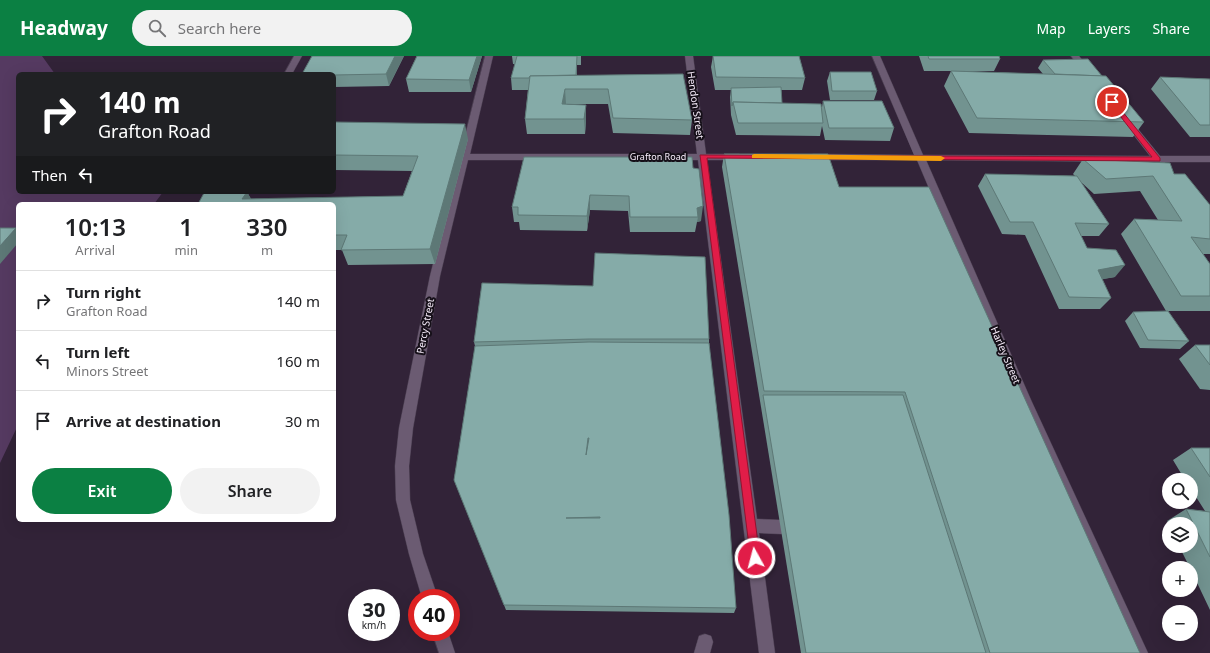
<!DOCTYPE html>
<meta charset="utf-8">
<style>
:root{--surface:#fff;--page:#f2f2f2;--text:#202124;--muted:#757577;--line:#e0e0e0;--accent:#0b8043}
body{margin:0;font-family:"Noto Sans",sans-serif;background:var(--page);color:var(--text);height:100vh;display:flex;flex-direction:column;font-size:15px;white-space:nowrap}
*{box-sizing:border-box;margin:0}
p{font-size:13px;color:var(--muted)}
.icon{flex:none;width:22px;height:22px;fill:none;stroke:currentColor;stroke-width:2;stroke-linecap:round;stroke-linejoin:round}
.map{position:relative;flex:1;overflow:hidden}
.panel{position:absolute;left:16px;top:146px;width:320px;height:320px;display:flex;flex-direction:column;background:var(--surface);border-radius:6px;box-shadow:0 4px 16px #0002}
.panel>*{flex:none}
.hud{position:absolute;left:16px;top:16px;width:320px;height:122px;border-radius:6px;box-shadow:0 4px 16px #0002;background:#202124;color:#fff;overflow:hidden}
.controls{position:absolute;left:1162px;top:417px;display:grid;gap:8px}
.controls a{display:grid;place-items:center;width:36px;height:36px;border-radius:50%;background:var(--surface);box-shadow:0 4px 16px #0002;font-size:20px}
.speed{position:absolute;left:348px;top:533px;display:flex;gap:8px;font-size:20px;font-weight:700;text-align:center}
.speed>*{display:grid;place-content:center;width:52px;height:52px;border-radius:50%;background:var(--surface);box-shadow:0 4px 16px #0002;line-height:1}
.speed small{font-size:10px;font-weight:400}
.speed .limit{border:6px solid #d22;background:#fff;color:#111}
.pin{position:absolute;display:grid;place-items:center;width:34px;height:34px;color:#fff;margin:-17px;border:2px solid #fff;border-radius:50%;box-shadow:0 1px 4px #0007}
.me{position:absolute;width:44px;margin:-22px;rotate:353deg;stroke-linejoin:round;filter:drop-shadow(0 0 3px #0008)}
.turn{display:flex;align-items:center;gap:14px;height:84px;padding:0 16px;font-size:18px}
.turn .icon{width:52px;height:52px;stroke-width:2.5}
.turn b{display:block;font-size:28px;line-height:34px}
.then{display:flex;align-items:center;height:38px;padding:0 16px;background:#0003;gap:8px;font-size:15px}
.eta{display:flex;justify-content:space-evenly;align-items:center;height:68px;text-align:center}
.eta b{font-size:24px;font-weight:600;line-height:28px}
.button{display:flex;gap:8px;margin-top:auto;padding:8px 16px}
.button a{flex:1;height:46px;border-radius:24px;background:var(--accent);color:#fff;font-size:16px;font-weight:600;line-height:46px;text-align:center}
.button a+a{background:var(--page);color:var(--text)}
ul{padding:0;list-style:none}
li{display:flex;align-items:center;gap:12px;height:60px;padding:0 16px;border-top:1px solid var(--line)}
li div{flex:1}
li b{display:block;font-size:15px}
li em{font-style:normal}
header{display:flex;align-items:center;gap:24px;box-sizing:border-box;height:56px;padding:0 20px;background:var(--accent);color:#fff}
header strong{font-size:19px}
nav{display:flex;gap:22px;margin-inline-start:auto;font-size:14px}
.search{width:280px;height:36px;background:var(--page);display:flex;align-items:center;gap:10px;box-sizing:border-box;padding:0 14px;border-radius:22px;color:var(--muted);font-size:15px}
.map>svg:first-child{display:block}
</style>
<header>
<strong>Headway</strong>
<div class="search"><svg class="icon" aria-label="search" viewBox="0 0 24 24"><circle cx="10" cy="10" r="6"/><path d="M15 15l6 6"/></svg>Search here</div>
<nav><a>Map</a><a>Layers</a><a>Share</a></nav>
</header>
<div class="map">
<svg width="1210" height="597" viewBox="0 0 1210 597">
<rect width="100%" height="100%" fill="#322338"/>
<polygon fill="#553a61" points="0,0 42,0 55,18 18,18 18,136 163,136 154,148 18,148 18,369 0,407"/>
<g fill="none" stroke-linecap="round" stroke-linejoin="round">
<defs>
<g id="minor">
<polygon points="294,0 302,0 292,18 284,18"/>
<polygon points="485,0 493,0 470,98 697,98 685,0 693,0 706,98 739,98 744,101 739,104 707,104 757,463 781,464 786,466 788,471 786,476 781,478 759,477 775,597 759,597 698,104 468,104 440,220 413,372 409,410 410,444 423,498 438,542 422,542 409,498 396,444 395,410 399,372 430,220"/>
<polygon points="872,0 880,0 923,99 1150,100 1122,64 1126,61 1129,62 1160,100 1210,100 1210,106 1165,106 1164,109 1161,110 1155,106 926,104 1031,344 1148,597 1132,597 1019,344 917,104 813,104 808,101 813,98 914,99"/>
<polygon points="1071,0 1079,0 1091,15 1090,17 1084,17"/>
<polygon points="432,576 448,576 455,597 439,597"/>
<polygon points="705,578 711,580 713,586 710,597 694,597 699,580"/>
</g>
</defs>
<use href="#minor" stroke="#4a3e50" stroke-width="1"/>
<use href="#minor" fill="#6b5b72" fill-rule="evenodd"/>
</g>
<g fill="#729390">
<polygon points="404,0 389,30 334,31 334,18"/>
<polygon points="417,0 482,0 471,36 409,36 406,23"/>
<polygon points="512,0 581,0 581,9 577,9 577,19 692,64 690,79 613,77 608,48 566,48 586,64 585,78 527,78 525,63 528,34 512,34 511,22 515,8 513,8"/>
<polygon points="713,0 799,0 805,22 802,34 781,34 782,47 822,51 823,45 894,72 890,85 825,84 822,70 820,80 736,79 731,59 730,41 731,34 715,34 711,11"/>
<polygon points="919,0 999,0 1000,3 994,15 958,15 1043,18 1038,12 1043,4 1102,20 1144,66 1133,81 969,77 944,30 951,15 924,15"/>
<polygon points="830,16 877,35 874,44 830,44 827,25"/>
<polygon points="1160,21 1210,23 1210,81 1190,81 1151,33"/>
<polygon points="334,66 468,83 435,208 348,209 342,194 334,194 334,148 198,148 247,136 251,143 403,140 412,115 334,114"/>
<polygon points="724,98 839,131 1140,597 801,597 722,111"/>
<polygon points="1083,103 1174,118 1210,149 1210,198 1203,198 1210,208 1210,255 1166,255 1121,178 1134,163 1158,164 1140,135 1094,138 1081,126 1109,168 1099,180 1081,180 1087,192 1115,221 1102,223 1111,242 1100,253 1059,253 1025,179 1002,178 978,130 985,118 1075,120 1073,118"/>
<polygon points="693,112 701,165 697,166 695,176 630,176 628,155 590,154 587,175 520,174 519,166 514,166 512,151"/>
<polygon points="482,227 709,283 709,287 736,552 734,557 506,554 454,424 475,290 474,286"/>
<polygon points="1133,256 1189,285 1180,293 1140,292 1125,265"/>
<polygon points="1195,289 1210,289 1210,334 1200,333 1179,303"/>
<polygon points="1191,392 1210,392 1210,554 1191,514 1191,512 1190,512 1179,490 1191,490 1191,468 1169,468 1167,465 1186,453 1205,455 1191,433 1191,424 1185,424 1173,404"/>
</g>
<g fill="#5d7876">
<polygon points="395,0 404,0 389,30 386,18"/>
<polygon points="477,0 482,0 471,36 469,24"/>
<polygon points="577,0 577,12 576,34 576,22"/>
<polygon points="565,33 566,48 563,64 562,48"/>
<polygon points="586,49 586,64 585,78 584,63"/>
<polygon points="465,68 468,83 435,208 430,193"/>
<polygon points="247,136 254,148 242,143"/>
<polygon points="590,139 590,154 587,175 587,160"/>
<polygon points="703,150 701,165 697,166 698,161 697,152"/>
<polygon points="16,172 18,174 18,187 0,208 0,190"/>
<polygon points="1125,209 1115,221 1088,226 1098,214"/>
</g>
<g fill="#85aba8" stroke="#5d7876" fill-rule="evenodd">
<polygon points="312,0 395,0 386,18 334,19 334,18 302,18"/>
<polygon points="417,0 477,0 469,24 406,23"/>
<polygon points="517,0 577,0 576,19 530,20 529,22 511,22"/>
<polygon points="713,0 799,0 805,22 716,21"/>
<polygon points="928,0 999,0 1000,3 929,3"/>
<polygon points="1088,3 1102,20 1055,18 1043,4"/>
<polygon points="951,15 1106,20 1144,66 977,62"/>
<polygon points="830,16 871,16 877,35 832,35"/>
<polygon points="683,18 692,64 613,62 608,33 565,33 562,48 586,49 584,63 525,63 530,20"/>
<polygon points="1160,21 1210,23 1210,69 1200,69"/>
<polygon points="781,31 782,47 733,46 732,50 731,32"/>
<polygon points="823,45 882,45 894,72 829,72"/>
<polygon points="733,46 821,48 823,67 738,67"/>
<polygon points="334,66 465,68 430,193 341,194 347,179 334,179 334,148 198,148 204,137 247,136 242,143 403,140 418,100 334,99"/>
<polygon points="724,98 828,98 839,131 929,131 1140,597 990,597 905,336 764,335"/>
<polygon points="524,101 692,101 693,112 699,113 703,150 697,152 698,161 630,161 629,140 590,139 587,160 518,159 518,151 512,151"/>
<polygon points="1083,103 1170,107 1174,118 1185,118 1210,149 1210,183 1191,181 1210,208 1210,240 1181,240 1134,163 1182,165 1153,120 1106,123"/>
<polygon points="985,118 1077,120 1109,168 1075,167 1087,192 1116,194 1125,209 1098,214 1111,242 1069,241 1033,166 1010,166"/>
<polygon points="0,172 16,172 0,190"/>
<polygon points="595,197 705,201 709,283 589,283 474,286 482,227 593,230"/>
<polygon points="1168,255 1189,285 1148,284 1133,256"/>
<path d="M589 286 709 287 729 459 736 552 504 549 454 424 475 290ZM588 382H589L586 399ZM600 461V462H566Z"/>
<polygon points="1195,289 1210,289 1210,309"/>
<polygon points="763,339 903,339 986,597 806,597"/>
<polygon points="1191,392 1210,392 1210,421"/>
<polygon points="1186,453 1210,456 1210,501"/>
</g>
<polygon fill="#e11d48" stroke="#92132f" points="1110,45 1114,45 1160,102 1160,105 707,102 760,502 759,506 755,508 751,506 700,99 1152,101 1110,47"/>
<polygon fill="#f59e0b" points="754,98 941,100 945,102 941,105 752,102 752,99"/>
<g text-anchor="middle" dominant-baseline="central" stroke-width="4" stroke-linejoin="round" paint-order="stroke">
<g font-size="9" fill="#f9effd" stroke="#161019">
<text x="658" y="100">Grafton Road</text>
</g>
<g font-size="10" fill="#f9effd" stroke="#161019">
<text transform="translate(696 49) rotate(82)">Hendon Street</text>
<text transform="translate(425 270) rotate(-79)">Percy Street</text>
<text transform="translate(1006 299) rotate(67)">Harley Street</text>
</g>
</g>
</svg>
<div class="controls">
<a><svg class="icon" aria-label="search" viewBox="0 0 24 24"><circle cx="10" cy="10" r="6"/><path d="M15 15l6 6"/></svg></a>
<a><svg class="icon" aria-label="layers" viewBox="0 0 24 24"><path d="M12 4l9 5-9 5-9-5zM3 14l9 5 9-5"/></svg></a>
<a>+</a>
<a>−</a>
</div>
<div class="speed"><div>30<small>km/h</small></div><div class="limit">40</div></div>
<div class="pin" style="left:1112px;top:46px;background:#d93025"><svg class="icon" aria-label="arrive" viewBox="0 0 24 24"><path d="M6 21V4h12l-3 4 3 4H6"/></svg></div>
<svg class="me" style="left:755px;top:502px" viewBox="-20 -20 40 40"><circle r="17" fill="#e11d48" stroke="#fff" stroke-width="3"/><path d="M0-11L8 9 0 5-8 9z" fill="#fff"/></svg>
<div class="hud">
<div class="turn"><svg class="icon" aria-label="right" viewBox="0 0 24 24"><path d="M7 20v-9h11M14 6l5 5-5 5"/></svg><div><b>140 m</b>Grafton Road</div></div>
<div class="then">Then<svg class="icon" aria-label="left" viewBox="0 0 24 24"><path d="M17 20v-9H6M10 6l-5 5 5 5"/></svg></div>
</div>
<section class="panel">
<div class="eta">
<div><b>10:13</b><p>Arrival</p></div>
<div><b>1</b><p>min</p></div>
<div><b>330</b><p>m</p></div>
</div>
<ul>
<li><svg class="icon" aria-label="right" viewBox="0 0 24 24"><path d="M7 20v-9h11M14 6l5 5-5 5"/></svg><div><b>Turn right</b><p>Grafton Road</p></div><em>140 m</em></li>
<li><svg class="icon" aria-label="left" viewBox="0 0 24 24"><path d="M17 20v-9H6M10 6l-5 5 5 5"/></svg><div><b>Turn left</b><p>Minors Street</p></div><em>160 m</em></li>
<li><svg class="icon" aria-label="arrive" viewBox="0 0 24 24"><path d="M6 21V4h12l-3 4 3 4H6"/></svg><div><b>Arrive at destination</b></div><em>30 m</em></li>
</ul>
<div class="button"><a>Exit</a><a>Share</a></div>
</section>
</div>
